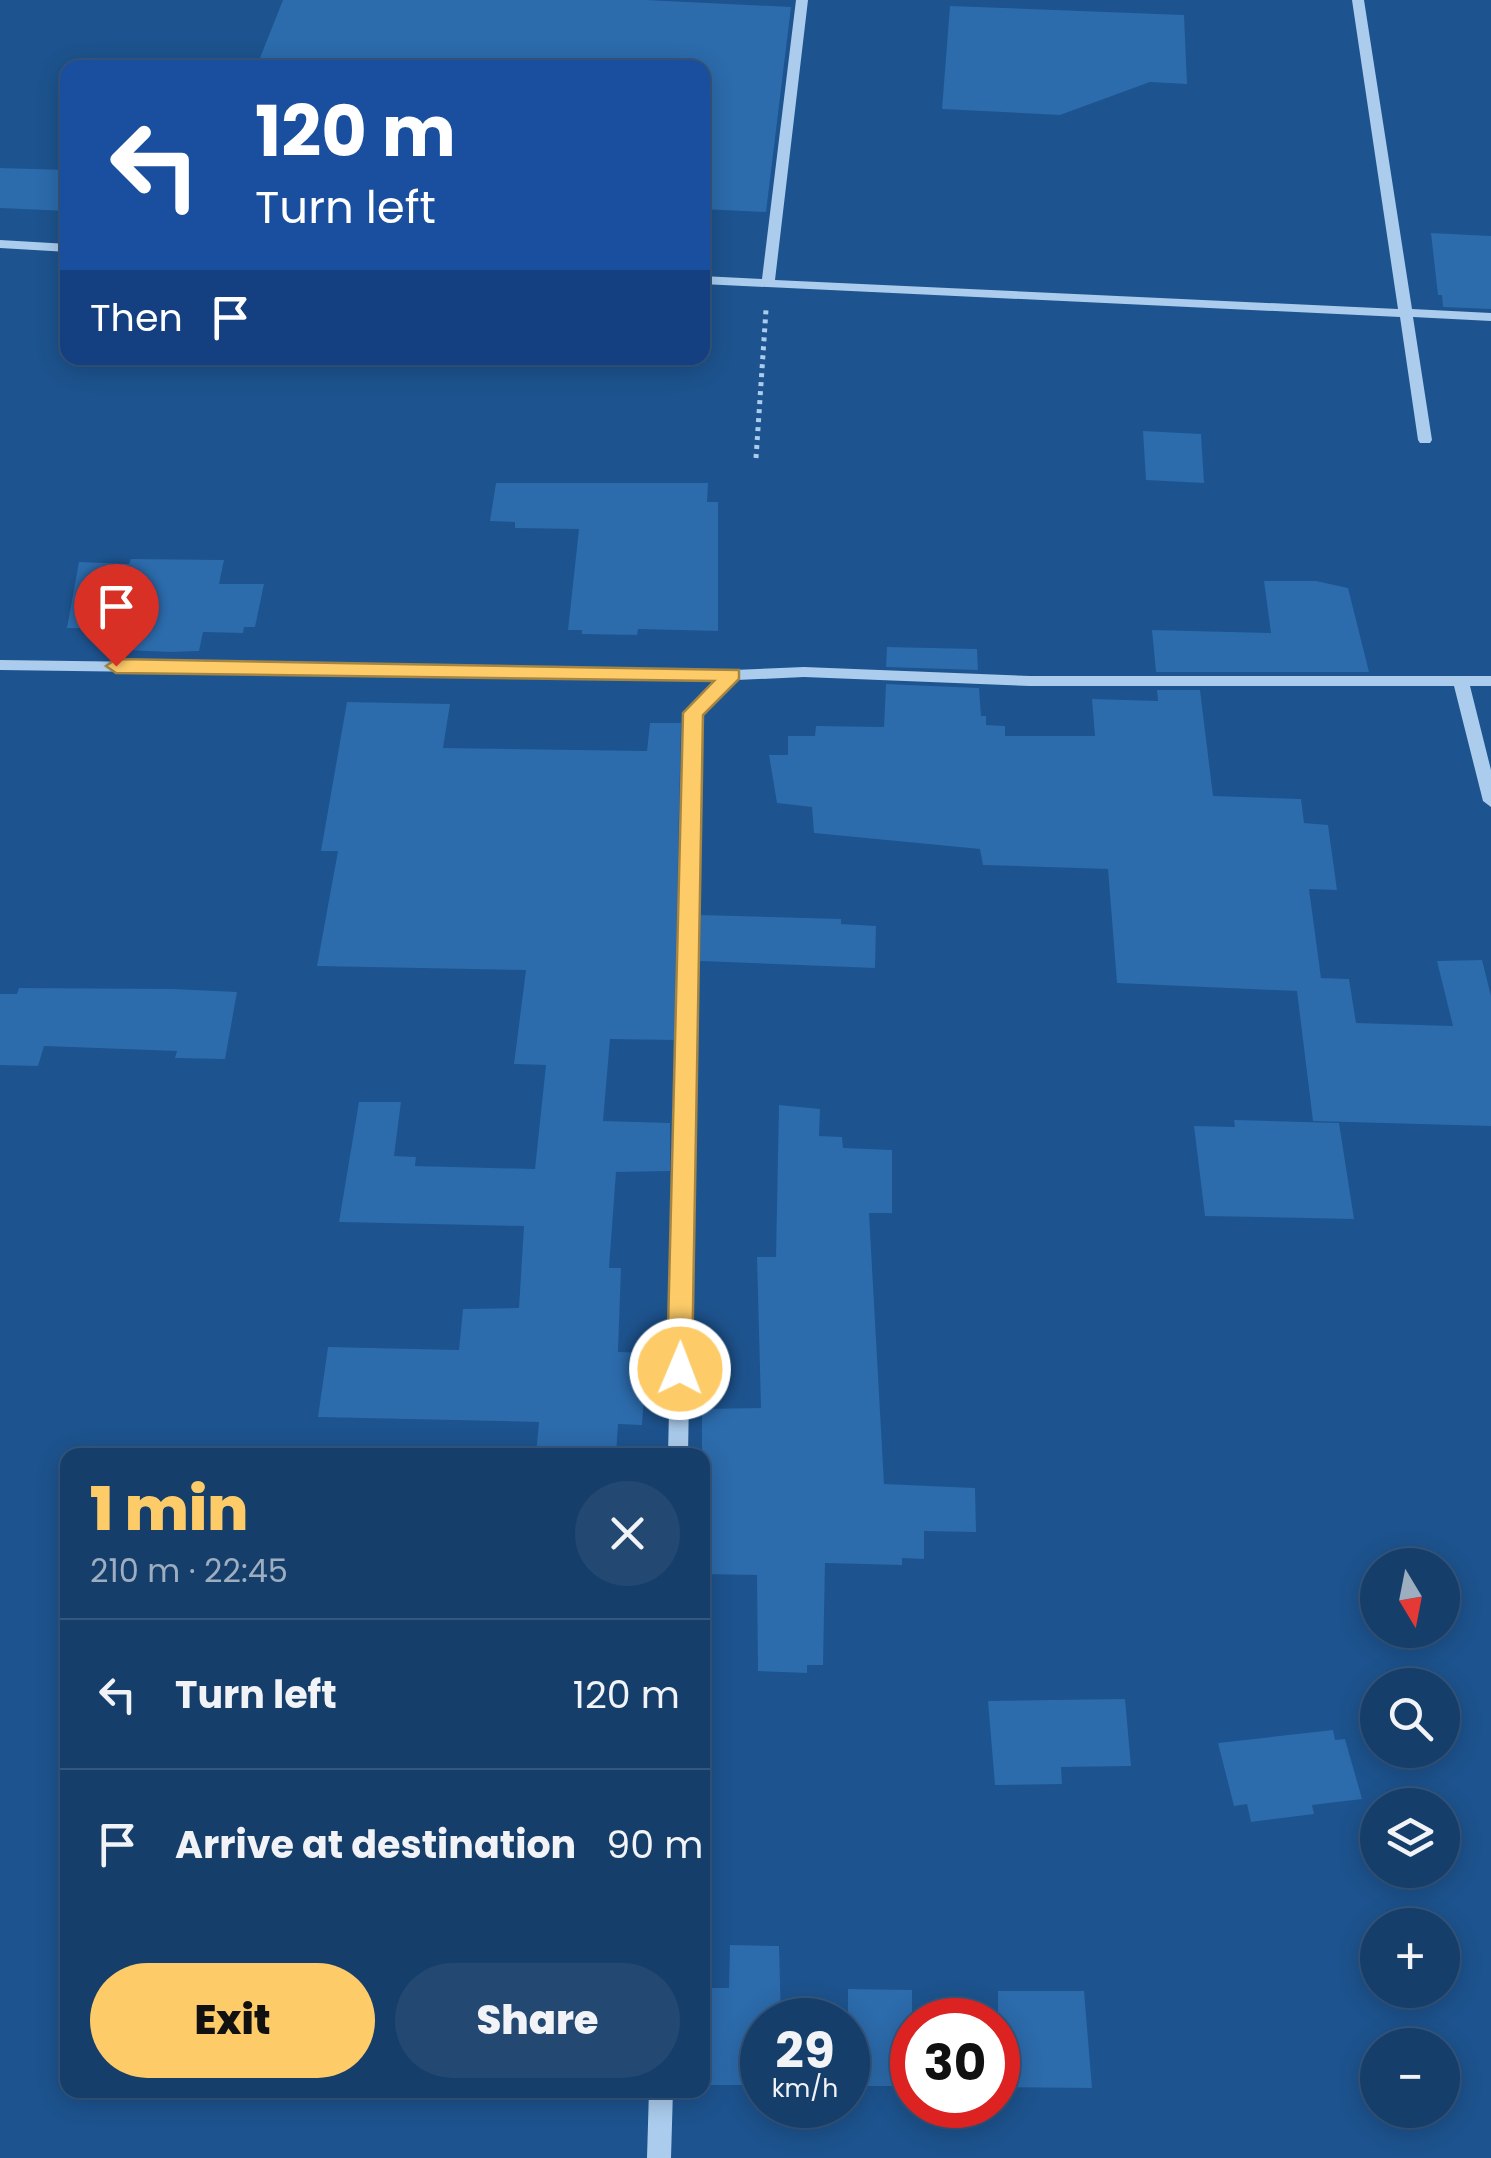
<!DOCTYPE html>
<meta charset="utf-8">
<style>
:root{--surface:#163e6a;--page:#234972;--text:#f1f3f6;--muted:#9eaec1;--line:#35577e;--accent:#fdcc69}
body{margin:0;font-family:Poppins,sans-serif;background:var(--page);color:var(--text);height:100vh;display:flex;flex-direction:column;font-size:38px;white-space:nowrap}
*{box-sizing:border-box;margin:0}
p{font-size:32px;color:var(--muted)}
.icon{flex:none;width:55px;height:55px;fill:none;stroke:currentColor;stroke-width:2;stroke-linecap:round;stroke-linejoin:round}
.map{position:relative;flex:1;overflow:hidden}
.drawer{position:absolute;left:60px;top:1448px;width:650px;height:650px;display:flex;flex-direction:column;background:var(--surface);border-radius:20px;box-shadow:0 5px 25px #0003,0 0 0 2px var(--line)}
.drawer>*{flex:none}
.guide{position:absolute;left:60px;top:60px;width:650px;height:305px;border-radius:20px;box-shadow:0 5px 25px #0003,0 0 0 2px var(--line);background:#1a4fa0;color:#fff;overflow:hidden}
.needle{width:65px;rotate:170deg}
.tools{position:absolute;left:1360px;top:1548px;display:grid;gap:20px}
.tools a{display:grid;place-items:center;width:100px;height:100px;border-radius:50%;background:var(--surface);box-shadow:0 5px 25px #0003,0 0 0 2px var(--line);font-size:50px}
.speed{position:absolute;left:740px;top:1998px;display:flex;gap:20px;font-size:50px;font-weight:700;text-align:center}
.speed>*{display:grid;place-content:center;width:130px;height:130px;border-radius:50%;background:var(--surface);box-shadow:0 5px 25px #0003,0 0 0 2px var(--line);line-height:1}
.speed small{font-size:25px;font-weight:400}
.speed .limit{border:15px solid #d22;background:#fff;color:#111}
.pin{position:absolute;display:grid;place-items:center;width:85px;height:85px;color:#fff;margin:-102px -42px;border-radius:50% 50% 50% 0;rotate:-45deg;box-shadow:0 0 10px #0007}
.pin .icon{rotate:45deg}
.me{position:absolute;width:110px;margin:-55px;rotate:1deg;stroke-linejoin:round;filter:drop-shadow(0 0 8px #0008)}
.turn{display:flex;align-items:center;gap:35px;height:210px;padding:0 30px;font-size:45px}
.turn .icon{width:130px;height:130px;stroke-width:2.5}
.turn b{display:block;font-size:70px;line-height:85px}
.then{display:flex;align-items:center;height:95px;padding:0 30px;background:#0003;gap:20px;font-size:38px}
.round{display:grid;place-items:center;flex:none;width:105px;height:105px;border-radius:52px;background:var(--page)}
.summary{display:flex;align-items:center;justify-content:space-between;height:170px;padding:0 30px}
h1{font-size:60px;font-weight:800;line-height:75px;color:var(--accent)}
.button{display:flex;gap:20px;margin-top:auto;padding:20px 30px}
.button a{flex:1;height:115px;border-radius:60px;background:var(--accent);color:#111;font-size:40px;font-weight:800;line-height:115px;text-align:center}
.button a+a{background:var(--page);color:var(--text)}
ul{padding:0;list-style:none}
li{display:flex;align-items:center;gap:30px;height:150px;padding:0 30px;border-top:2px solid var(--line)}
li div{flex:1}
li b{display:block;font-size:38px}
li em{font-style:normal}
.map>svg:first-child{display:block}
</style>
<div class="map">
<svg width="1491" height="2158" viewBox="0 0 1491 2158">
<rect width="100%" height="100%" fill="#1d538e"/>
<g fill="#2c6bac">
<polygon points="283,0 646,0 791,7 766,212 702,209 702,68 256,68"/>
<polygon points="950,6 1184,15 1187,84 1150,82 1060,115 942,109"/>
<polygon points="0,168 68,170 68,211 0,208"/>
<polygon points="1431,233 1491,236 1491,309 1443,307 1442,295 1438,295"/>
<polygon points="1143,431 1201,434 1204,483 1146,480"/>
<polygon points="496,483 708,483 707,502 718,502 718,631 638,629 637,635 582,634 582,630 568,630 579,529 515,528 515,522 490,521"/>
<polygon points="131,559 224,560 219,584 264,584 255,627 244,627 243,633 203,632 199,651 171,652 123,650 130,629 67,628 79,562 129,564"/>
<polygon points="1264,581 1316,581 1348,588 1369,672 1156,672 1152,630 1271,633"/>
<polygon points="887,647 977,649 978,670 886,667"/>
<polygon points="886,684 979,688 981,716 986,716 986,725 1005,726 1005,736 1095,736 1092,699 1158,701 1157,690 1200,690 1213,796 1301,799 1304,823 1328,825 1337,890 1309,889 1321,978 1349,979 1356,1023 1453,1026 1437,961 1482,960 1491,996 1491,1126 1313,1121 1297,991 1117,983 1108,869 983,865 980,849 814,833 812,807 777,803 769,755 788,755 788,736 815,736 816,726 884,727"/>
<polygon points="347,702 450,704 443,748 647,751 650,723 681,723 674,1040 610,1039 603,1121 670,1123 670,1171 616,1172 609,1268 621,1268 618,1352 647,1353 642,1425 618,1424 616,1455 536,1455 539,1422 318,1417 328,1347 459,1350 463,1309 519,1308 524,1226 339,1222 359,1102 401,1102 394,1156 416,1157 415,1166 535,1169 546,1065 514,1064 526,970 317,966 338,851 321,851"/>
<polygon points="701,915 841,919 841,924 876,926 875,968 700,961"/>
<polygon points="19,988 173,989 237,992 225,1059 175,1058 177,1051 44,1046 38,1066 0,1065 0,994 17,994"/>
<polygon points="779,1105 820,1109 819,1136 842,1137 843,1148 892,1150 892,1213 869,1213 884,1484 975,1488 976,1532 924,1531 924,1559 902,1558 902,1565 825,1563 823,1665 807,1665 807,1673 758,1671 757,1575 702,1574 702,1409 761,1408 757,1257 776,1257"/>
<polygon points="1234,1120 1339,1123 1354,1219 1205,1216 1194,1126 1235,1127"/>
<polygon points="1125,1699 1131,1766 1061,1767 1062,1784 995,1785 988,1701"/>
<polygon points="1333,1730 1335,1740 1345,1739 1362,1799 1312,1805 1314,1814 1251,1822 1247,1804 1234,1806 1218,1743"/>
<polygon points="730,1945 779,1946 781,2020 762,2020 762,2085 702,2085 702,1988 729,1988"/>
<polygon points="848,1989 912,1990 912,2086 848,2086"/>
<polygon points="998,1991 1084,1991 1092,2088 998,2087"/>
</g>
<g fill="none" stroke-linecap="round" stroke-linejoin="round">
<polyline stroke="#abcced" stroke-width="5" stroke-dasharray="4 5" stroke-linecap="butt" points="756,458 766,310"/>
<g fill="#abcced" fill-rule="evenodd">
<polygon points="796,0 808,0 775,280 1398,309 1352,0 1364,0 1412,309 1491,313 1491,321 1413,317 1432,440 1430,443 1420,443 1418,440 1400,317 702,284 702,276 762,279"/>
<polygon points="0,240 68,244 68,252 0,248"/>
<polygon points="0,660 733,670 804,667 1030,676 1491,676 1491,686 1470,686 1491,770 1491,807 1483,801 1454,686 1030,686 804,677 737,680 701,715 688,1455 668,1455 685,713 718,680 0,670"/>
<polygon points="649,2090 673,2090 671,2158 647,2158"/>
</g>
</g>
<polygon fill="#fdcc69" stroke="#a48544" stroke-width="2.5" points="116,659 739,670 739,679 703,715 692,1369 688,1377 680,1380 671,1377 667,1369 683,713 714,681 116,673 106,666"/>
</svg>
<div class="tools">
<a><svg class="needle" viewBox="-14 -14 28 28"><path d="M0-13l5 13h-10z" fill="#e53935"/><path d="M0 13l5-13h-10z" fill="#9eaec1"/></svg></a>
<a><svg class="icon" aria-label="search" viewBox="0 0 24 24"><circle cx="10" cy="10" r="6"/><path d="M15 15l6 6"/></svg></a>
<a><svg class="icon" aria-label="layers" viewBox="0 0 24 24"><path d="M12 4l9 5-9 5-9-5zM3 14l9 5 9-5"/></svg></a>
<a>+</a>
<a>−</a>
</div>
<div class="speed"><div>29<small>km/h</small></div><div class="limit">30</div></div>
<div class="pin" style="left:116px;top:666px;background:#d93025"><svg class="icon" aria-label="arrive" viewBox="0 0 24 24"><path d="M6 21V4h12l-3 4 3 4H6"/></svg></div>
<svg class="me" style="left:680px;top:1369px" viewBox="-20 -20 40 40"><circle r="17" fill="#fdcc69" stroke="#fff" stroke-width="3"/><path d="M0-11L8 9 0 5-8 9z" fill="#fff"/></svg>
<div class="guide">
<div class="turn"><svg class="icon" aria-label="left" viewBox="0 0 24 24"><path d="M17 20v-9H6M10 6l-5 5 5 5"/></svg><div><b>120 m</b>Turn left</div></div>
<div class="then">Then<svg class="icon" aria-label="arrive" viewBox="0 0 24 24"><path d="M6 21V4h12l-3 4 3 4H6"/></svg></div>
</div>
<section class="drawer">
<div class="summary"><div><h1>1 min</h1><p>210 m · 22:45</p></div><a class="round"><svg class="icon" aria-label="close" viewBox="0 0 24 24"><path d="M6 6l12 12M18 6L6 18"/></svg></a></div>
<ul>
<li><svg class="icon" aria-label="left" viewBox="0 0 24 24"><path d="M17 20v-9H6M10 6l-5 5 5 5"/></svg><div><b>Turn left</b></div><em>120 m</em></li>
<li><svg class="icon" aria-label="arrive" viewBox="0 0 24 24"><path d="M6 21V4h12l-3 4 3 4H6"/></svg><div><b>Arrive at destination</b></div><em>90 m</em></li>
</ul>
<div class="button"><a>Exit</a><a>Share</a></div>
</section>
</div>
